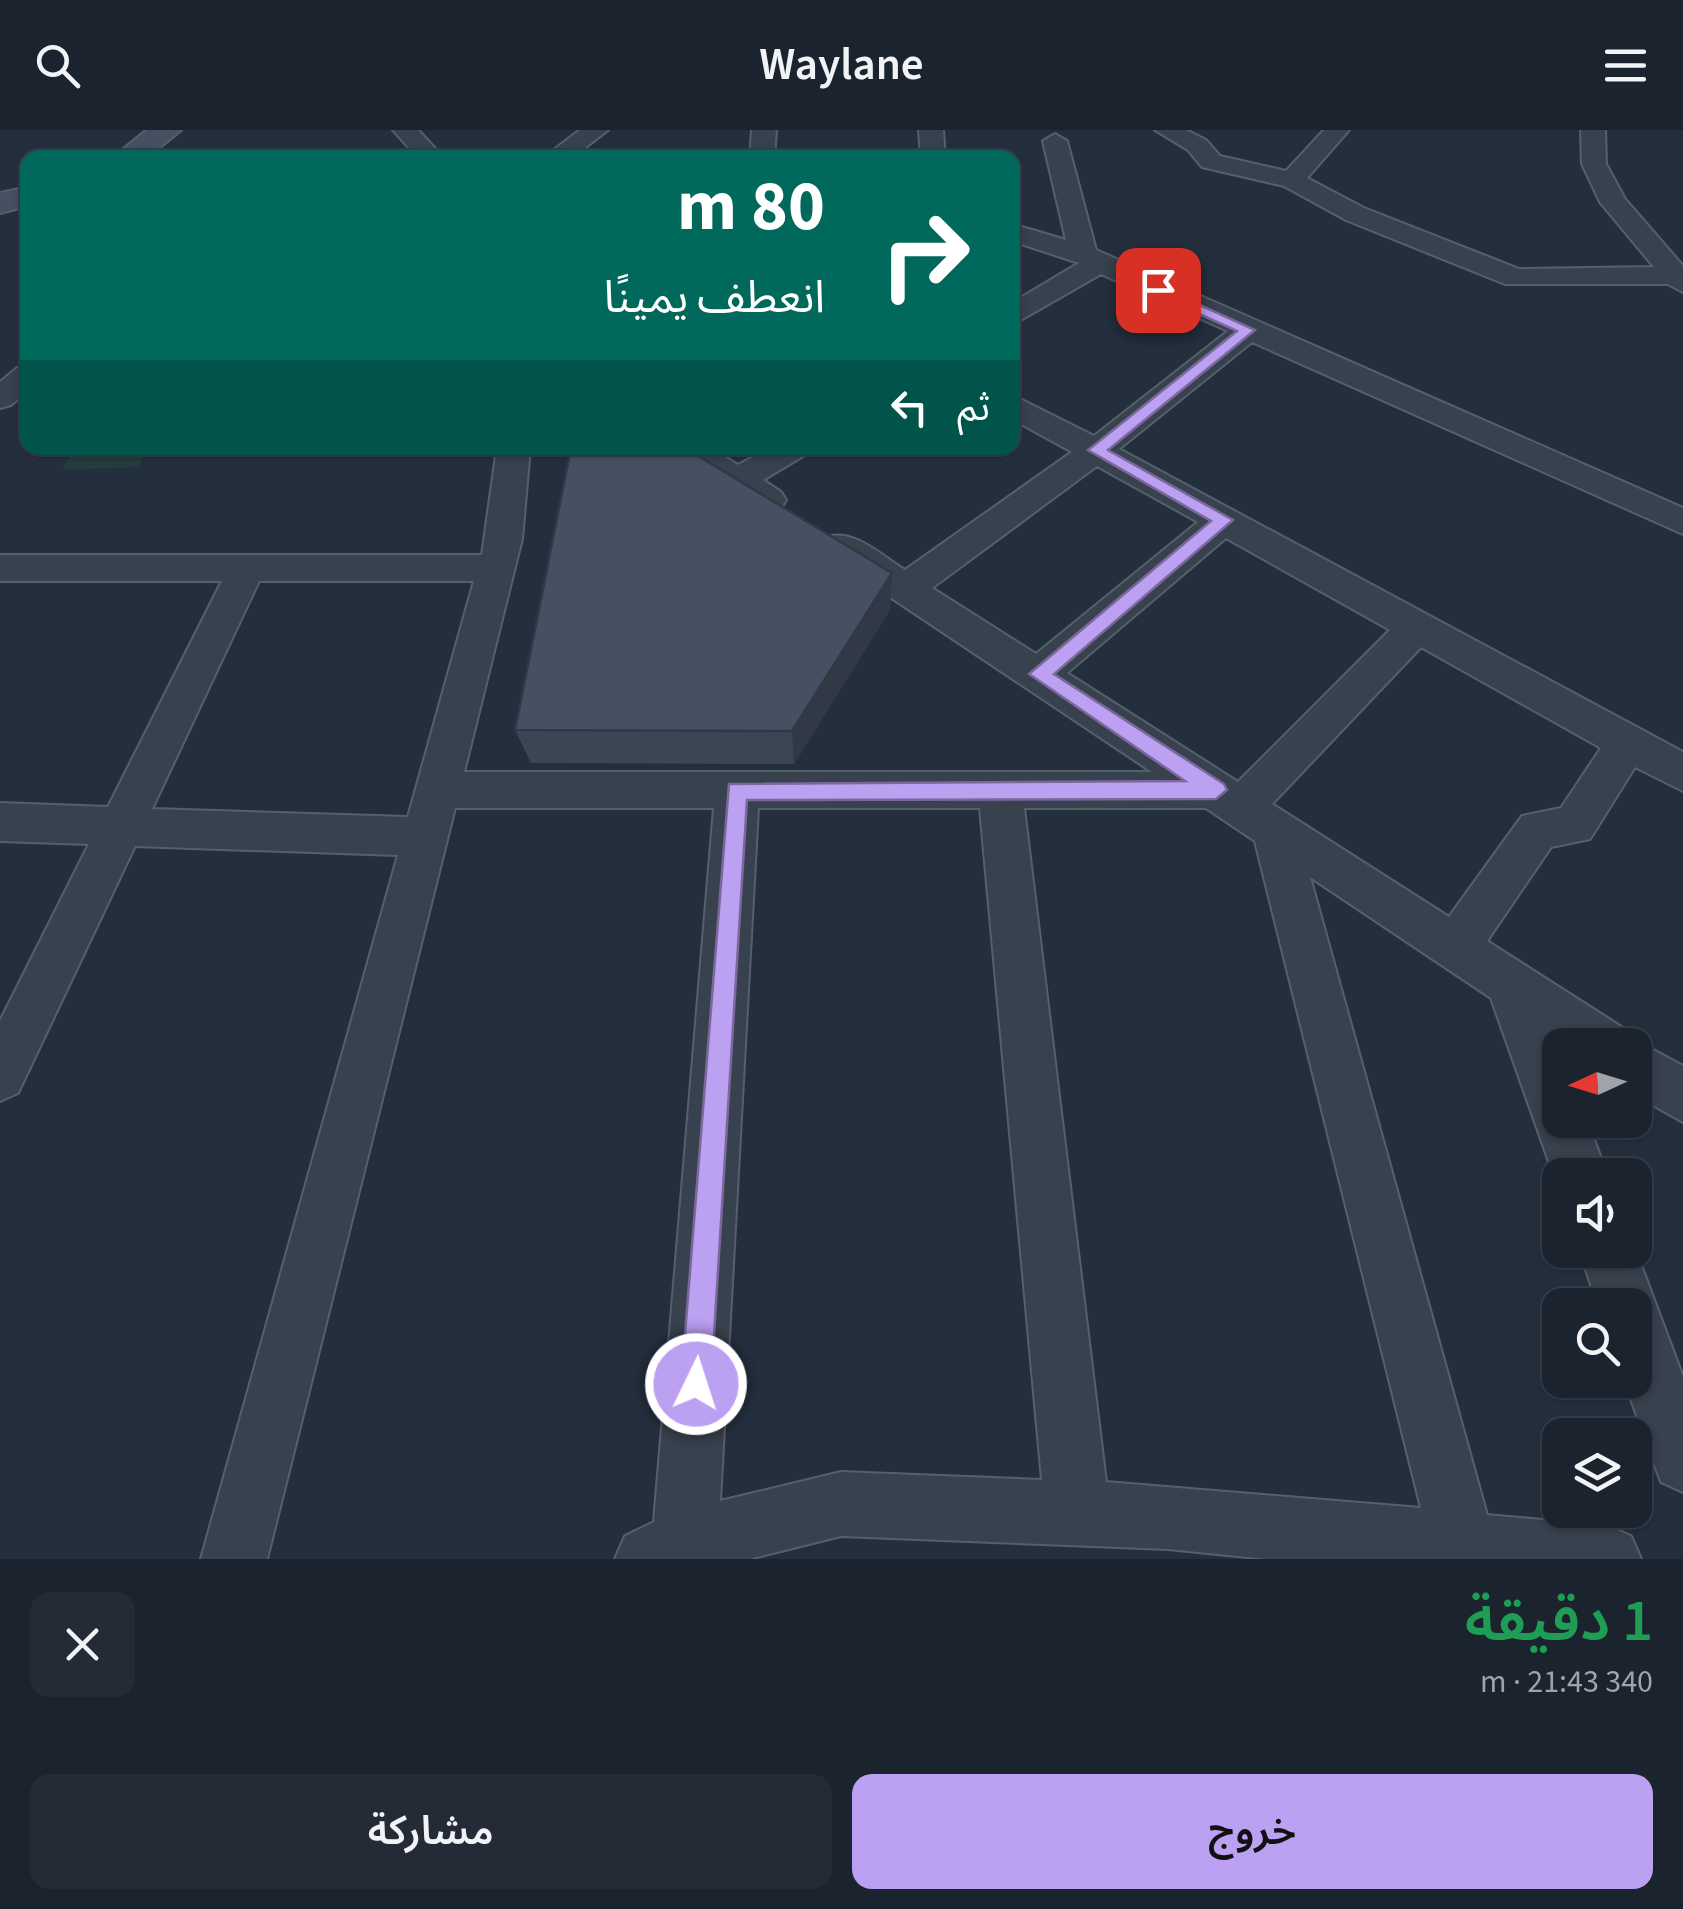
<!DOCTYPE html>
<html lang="ar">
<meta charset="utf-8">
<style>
:root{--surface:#1b232e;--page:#242b36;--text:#f1f3f6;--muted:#a0a4aa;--line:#39404a;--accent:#bca0f2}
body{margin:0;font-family:"Source Sans 3","Noto Sans Arabic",sans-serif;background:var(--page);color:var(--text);direction:rtl;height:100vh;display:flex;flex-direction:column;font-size:38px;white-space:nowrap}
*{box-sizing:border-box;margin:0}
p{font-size:32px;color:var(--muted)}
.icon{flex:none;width:55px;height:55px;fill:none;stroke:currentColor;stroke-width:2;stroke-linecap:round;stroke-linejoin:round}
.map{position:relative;height:1429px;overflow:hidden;direction:ltr}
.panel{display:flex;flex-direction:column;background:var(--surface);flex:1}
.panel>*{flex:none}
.guide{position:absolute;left:20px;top:20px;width:1000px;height:305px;border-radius:20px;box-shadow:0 2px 8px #0004,0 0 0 2px var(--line);direction:rtl;background:#00695c;color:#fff;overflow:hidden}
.needle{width:65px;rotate:266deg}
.fabs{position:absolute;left:1542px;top:898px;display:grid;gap:20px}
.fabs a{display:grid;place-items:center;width:110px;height:110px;border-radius:20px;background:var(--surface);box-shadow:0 2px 8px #0004,0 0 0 2px var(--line);font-size:50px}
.pin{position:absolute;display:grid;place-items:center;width:85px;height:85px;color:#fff;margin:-42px;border-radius:20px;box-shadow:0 5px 15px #0006}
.me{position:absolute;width:110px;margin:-55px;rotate:4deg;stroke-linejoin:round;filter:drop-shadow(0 0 8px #0008)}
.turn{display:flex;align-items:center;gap:35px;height:210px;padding:0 30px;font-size:45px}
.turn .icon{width:130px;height:130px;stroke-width:2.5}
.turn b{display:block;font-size:70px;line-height:85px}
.then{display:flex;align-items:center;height:95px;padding:0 30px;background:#0003;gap:20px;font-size:38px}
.round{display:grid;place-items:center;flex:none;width:105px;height:105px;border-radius:20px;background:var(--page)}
.summary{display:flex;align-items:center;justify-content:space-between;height:170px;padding:0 30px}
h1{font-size:60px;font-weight:600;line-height:75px;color:#1e9e55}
.action{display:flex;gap:20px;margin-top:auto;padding:20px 30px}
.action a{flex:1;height:115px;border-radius:20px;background:var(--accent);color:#111;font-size:40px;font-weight:600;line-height:115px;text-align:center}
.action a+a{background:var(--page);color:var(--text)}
header{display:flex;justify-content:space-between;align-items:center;height:130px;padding:0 30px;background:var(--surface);font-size:45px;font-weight:600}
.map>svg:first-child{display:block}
</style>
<header><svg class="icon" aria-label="menu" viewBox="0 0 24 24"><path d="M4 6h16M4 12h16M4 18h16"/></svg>Waylane<svg class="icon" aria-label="search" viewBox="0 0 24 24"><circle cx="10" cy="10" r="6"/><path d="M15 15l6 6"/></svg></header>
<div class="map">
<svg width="1683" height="1429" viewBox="0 0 1683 1429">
<rect width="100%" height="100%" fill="#242f3e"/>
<polygon fill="#263c3f" points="75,318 149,318 138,337 62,340"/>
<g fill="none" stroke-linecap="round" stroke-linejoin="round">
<defs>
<g id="street">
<polygon points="393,0 418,0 444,28 418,28"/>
<polygon points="580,0 608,0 572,28 543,28"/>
<polygon points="752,0 776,0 774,28 750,28"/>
<polygon points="919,0 943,0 945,28 921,28"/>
<polygon points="1155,0 1186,0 1206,10 1220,26 1286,41 1324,0 1349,0 1307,48 1364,78 1519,139 1654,137 1600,72 1582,34 1581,0 1605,0 1606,34 1625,69 1683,136 1683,162 1668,154 1505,154 1346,90 1284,56 1202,37 1188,20"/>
<path d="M1055 4 1067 11 1096 120 1683 378V404L1252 212 1119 319 1683 622V661L1635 637 1590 709 1551 717 1487 811 1623 898 1629 912 1635 910 1683 936V992L1635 965V915L1557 912 1560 990H1587L1607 1045H1560V1063L1491 868 1310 747 1487 1385 1608 1396 1631 1406 1641 1429H1267L1168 1419 841 1406 749 1429H615L625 1406 654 1392 714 678H455L267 1429H201L398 725 135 716 18 963 0 971V891L89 714 0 711V673L108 677 222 451H0V425H482L497 318H530L522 409 464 642H1152L827 425 822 416 827 407C855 399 882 426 905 440L1072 322 1012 289V265L1094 306 1228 201 1101 144 1012 195V173L1079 133 1012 111V94L1066 110 1043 11ZM1097 336 1198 392 1036 524 932 458ZM1226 408 1390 500 1238 652 1067 543ZM259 451H474L408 687 152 679ZM1421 517 1601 618 1561 678 1522 686 1449 787 1272 674ZM758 678H980L1042 1350 841 1342 720 1371ZM1024 678H1206L1255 711 1421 1378 1106 1352Z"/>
<polygon points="28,236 28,261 11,275 0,278 0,252 17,238"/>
<polygon points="670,318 710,318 738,335 769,318 810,318 805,325 763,350 781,362 786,370 781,378 769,382 757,378 675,325"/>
<polygon points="1635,1119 1683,1247 1683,1362 1661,1352 1624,1250 1635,1250 1635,1175 1598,1175 1579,1120"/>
</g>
<g id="secondary">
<polygon points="147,0 181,0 147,28 112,28"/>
<polygon points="28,57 28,76 0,83 0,63"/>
</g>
</defs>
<use href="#street" stroke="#565f6c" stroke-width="4"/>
<use href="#secondary" stroke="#565f6c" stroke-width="4"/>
<use href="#street" fill="#38414e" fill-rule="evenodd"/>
<use href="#secondary" fill="#465061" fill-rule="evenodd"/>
</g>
<polygon fill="#3b4654" points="892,443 890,480 794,634 531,633 515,600"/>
<polygon fill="#303945" points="892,443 890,480 794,634 792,601"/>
<polygon fill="#455162" stroke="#303945" stroke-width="2.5" points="571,318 685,318 892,443 792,601 515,600"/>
<polygon fill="#bca0f2" stroke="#7a689d" stroke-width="2.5" points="1158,156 1255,200 1108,320 1233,390 1054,544 1224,654 1227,660 1216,669 747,670 711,1254 707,1264 696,1269 685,1264 681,1254 729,654 1185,651 1029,544 1211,391 1088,320 1237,201 1153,163 1153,157"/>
</svg>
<div class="fabs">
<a><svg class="needle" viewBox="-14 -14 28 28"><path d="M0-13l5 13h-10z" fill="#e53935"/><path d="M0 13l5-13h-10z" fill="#a0a4aa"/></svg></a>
<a><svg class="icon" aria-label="sound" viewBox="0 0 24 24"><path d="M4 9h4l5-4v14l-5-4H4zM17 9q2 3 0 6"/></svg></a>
<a><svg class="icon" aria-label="search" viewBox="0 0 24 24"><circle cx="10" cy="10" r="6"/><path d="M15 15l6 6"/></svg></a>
<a><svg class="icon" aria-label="layers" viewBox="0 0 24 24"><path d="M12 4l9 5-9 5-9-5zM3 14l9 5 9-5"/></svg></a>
</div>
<div class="pin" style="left:1158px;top:160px;background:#d93025"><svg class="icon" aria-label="arrive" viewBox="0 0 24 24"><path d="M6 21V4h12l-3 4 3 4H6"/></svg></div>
<svg class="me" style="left:696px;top:1254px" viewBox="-20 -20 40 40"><circle r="17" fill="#bca0f2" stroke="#fff" stroke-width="3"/><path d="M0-11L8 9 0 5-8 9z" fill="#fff"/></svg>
<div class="guide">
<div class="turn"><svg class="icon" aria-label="right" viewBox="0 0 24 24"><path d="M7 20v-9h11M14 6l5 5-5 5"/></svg><div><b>80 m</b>انعطف يمينًا</div></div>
<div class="then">ثم<svg class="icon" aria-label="left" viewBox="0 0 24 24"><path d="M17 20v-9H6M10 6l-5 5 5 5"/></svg></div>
</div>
</div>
<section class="panel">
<div class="summary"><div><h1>1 دقيقة</h1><p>340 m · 21:43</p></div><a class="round"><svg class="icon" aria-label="close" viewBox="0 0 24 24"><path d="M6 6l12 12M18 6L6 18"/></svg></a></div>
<div class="action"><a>خروج</a><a>مشاركة</a></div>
</section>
